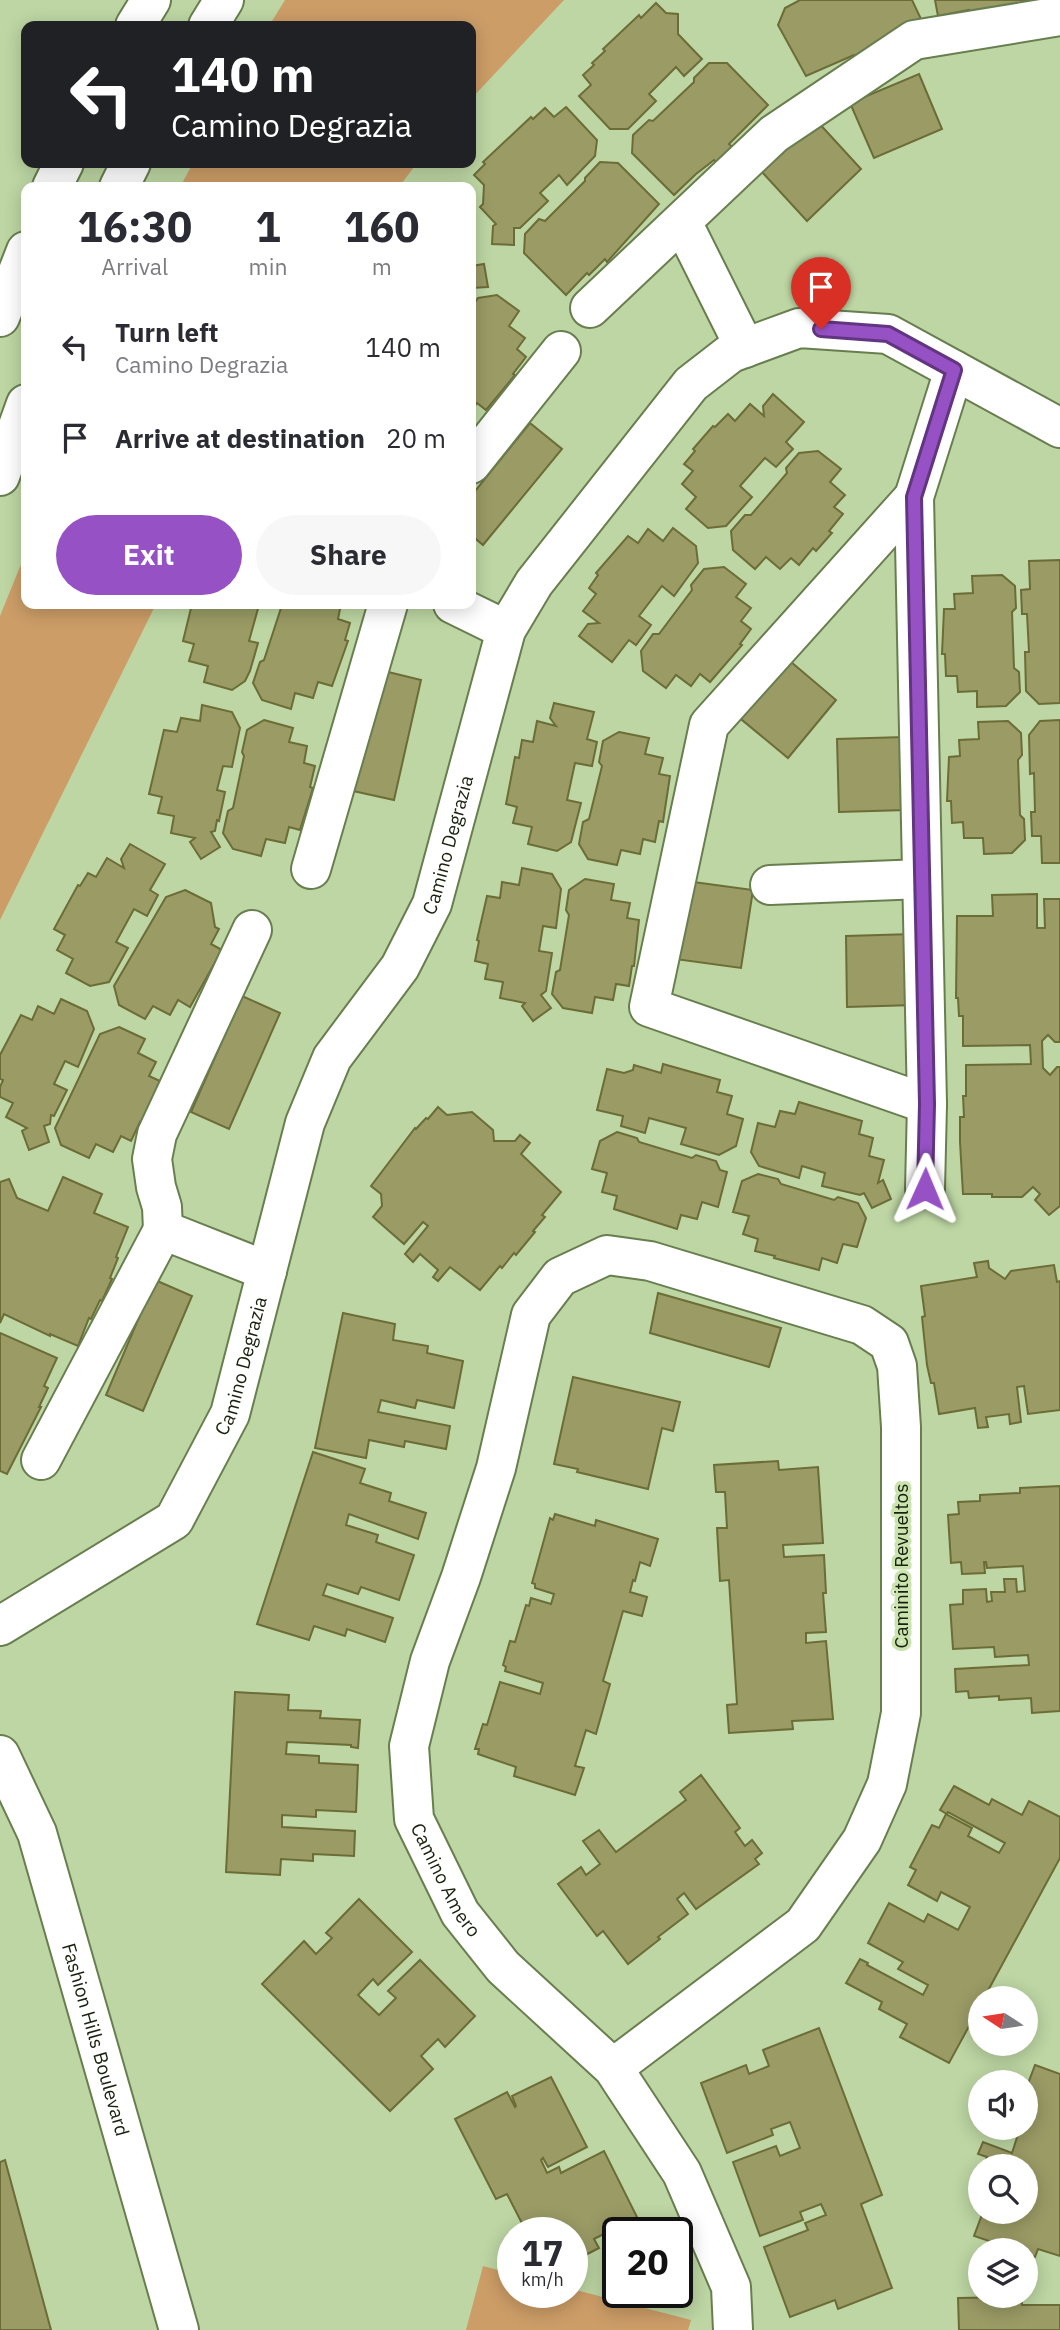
<!DOCTYPE html>
<style>
:root{--surface:#fff;--page:#f7f7f7;--text:#2b2b33;--muted:#7c7c81;--accent:#9651c5}
body{margin:0;font-family:"IBM Plex Sans",sans-serif;background:var(--page);color:var(--text);height:100vh;display:flex;flex-direction:column;font-size:26px;white-space:nowrap}
*{box-sizing:border-box;margin:0}
p{font-size:23px;color:var(--muted)}
.icon{flex:none;width:38px;height:38px;fill:none;stroke:currentColor;stroke-width:2;stroke-linecap:round;stroke-linejoin:round}
.map{position:relative;flex:1;overflow:hidden}
.sheet{position:absolute;left:21px;top:182px;width:455px;height:427px;display:flex;flex-direction:column;background:var(--surface);border-radius:14px;box-shadow:0 4px 18px #0003}
.sheet>*{flex:none}
.hud{position:absolute;left:21px;top:21px;width:455px;height:147px;border-radius:14px;box-shadow:0 4px 18px #0003;background:#202124;color:#fff;overflow:hidden}
.needle{width:46px;rotate:282deg}
.controls{position:absolute;left:968px;top:1986px;display:grid;gap:14px}
.controls a{display:grid;place-items:center;width:70px;height:70px;border-radius:50%;background:var(--surface);box-shadow:0 4px 18px #0003;font-size:35px}
.speed{position:absolute;left:497px;top:2217px;display:flex;gap:14px;font-size:35px;font-weight:700;text-align:center}
.speed>*{display:grid;place-content:center;width:91px;height:91px;border-radius:50%;background:var(--surface);box-shadow:0 4px 18px #0003;line-height:1}
.speed small{font-size:18px;font-weight:400}
.speed .limit{border:4px solid #111;border-radius:10px;background:#fff;color:#111}
.pin{position:absolute;display:grid;place-items:center;width:60px;height:60px;color:#fff;margin:-72px -30px;border-radius:50% 50% 50% 0;rotate:-45deg;box-shadow:0 0 7px #0007}
.pin .icon{rotate:45deg}
.me{position:absolute;width:77px;margin:-38px;rotate:1deg;stroke-linejoin:round;filter:drop-shadow(0 0 5px #0008)}
.turn{display:flex;align-items:center;gap:24px;height:147px;padding:0 35px;font-size:32px}
.turn .icon{width:91px;height:91px;stroke-width:2.5}
.turn b{display:block;font-size:49px;line-height:60px}
.eta{display:flex;justify-content:space-evenly;align-items:center;height:119px;text-align:center}
.eta b{font-size:42px;font-weight:800;line-height:49px}
.cta{display:flex;gap:14px;margin-top:auto;padding:14px 35px}
.cta a{flex:1;height:80px;border-radius:42px;background:var(--accent);color:#fff;font-size:28px;font-weight:800;line-height:80px;text-align:center}
.cta a+a{background:var(--page);color:var(--text)}
ul{padding:0;list-style:none}
li{display:flex;align-items:center;gap:21px;height:91px;padding:0 35px}
li div{flex:1}
li b{display:block;font-size:26px}
li em{font-style:normal}
.map>svg:first-child{display:block}
</style>
<div class="map">
<svg width="1060" height="2330" viewBox="0 0 1060 2330">
<rect width="100%" height="100%" fill="#bdd6a3"/>
<g fill="#cc9d67">
<polygon points="285,0 564,0 471,99 471,26 269,26"/>
<polygon points="193,163 417,163 399,187 180,187"/>
<polygon points="26,552 26,604 156,604 0,920 0,616"/>
<polygon points="483,2266 513,2274 513,2292 572,2292 572,2289 691,2320 688,2330 466,2330"/>
</g>
<g fill="#9a9b65" stroke="#6c6c37" stroke-width="2">
<polygon points="800,0 912,0 921,19 893,33 856,57 854,55 806,76 778,25 785,8"/>
<polygon points="935,0 1036,0 1036,1 970,13 969,10 938,16"/>
<polygon points="656,3 666,13 678,14 678,34 702,59 684,76 676,67 649,94 656,101 628,129 610,129 579,96 591,85 583,75 594,65 592,63 605,51 603,49 639,15 641,18"/>
<polygon points="709,63 727,63 768,105 729,144 732,147 716,162 714,160 696,174 674,195 632,153 633,135 649,120 653,121 694,82 694,78"/>
<polygon points="919,74 942,129 874,158 850,103"/>
<polygon points="566,107 597,140 595,156 567,185 559,175 540,193 548,201 520,228 514,228 514,245 492,244 493,226 496,224 480,207 483,204 484,185 474,175 485,164 483,162 531,117 533,119 545,108 554,117"/>
<polygon points="816,120 861,169 807,221 761,171"/>
<polygon points="600,162 618,163 659,204 607,262 605,259 589,275 587,273 566,295 524,253 525,234 539,219 545,221 585,181 585,178"/>
<polygon points="484,264 488,287 471,288 471,266"/>
<polygon points="497,295 519,311 509,326 525,338 517,349 526,357 513,374 515,375 486,410 477,403 471,410 471,308 478,298"/>
<polygon points="773,394 804,422 786,442 793,449 776,467 765,458 740,486 752,497 726,526 708,528 686,509 696,497 682,484 693,471 684,464 695,451 693,449 713,426 715,427 728,414 735,421 750,404 764,416 763,406"/>
<polygon points="530,423 562,449 483,545 471,535 471,496"/>
<polygon points="818,451 841,469 830,482 845,495 834,507 843,514 829,531 832,533 816,551 813,548 799,565 791,558 780,569 766,557 755,569 733,550 731,531 745,515 751,515 787,473 786,468 799,453"/>
<polygon points="673,528 696,546 698,563 674,596 662,586 639,616 651,625 636,645 629,640 612,662 579,636 588,624 599,623 583,611 596,594 589,588 598,575 596,573 628,536 638,543 648,529 663,541"/>
<polygon points="1060,560 1060,703 1039,704 1026,691 1025,652 1029,652 1027,614 1022,614 1021,590 1030,589 1029,561"/>
<polygon points="724,567 746,584 736,597 751,608 741,621 751,629 740,644 742,645 710,682 700,674 691,686 676,675 666,688 643,671 641,651 653,634 659,634 692,590 691,585 704,569"/>
<polygon points="1002,575 1015,586 1016,608 1012,612 1014,668 1019,672 1020,692 1006,706 977,707 977,691 958,692 957,676 946,676 945,654 942,654 944,609 955,609 954,594 973,593 972,576"/>
<polygon points="192,604 271,604 270,608 259,605 249,641 258,643 250,671 245,681 232,690 204,682 208,666 189,661 194,644 183,641"/>
<polygon points="278,604 341,604 338,619 350,623 345,640 348,641 332,686 318,682 313,698 295,693 291,709 262,700 253,683 260,662 264,660 281,608"/>
<polygon points="784,656 836,700 788,758 736,715"/>
<polygon points="380,670 421,680 394,800 353,791"/>
<polygon points="554,703 594,712 587,739 597,742 592,766 575,763 567,800 581,803 571,842 557,851 528,844 532,827 513,823 517,807 506,804 515,757 519,758 522,740 533,742 537,721 556,726 550,718"/>
<polygon points="202,705 232,712 240,728 232,767 223,766 217,790 225,792 219,821 217,820 215,831 211,832 220,847 201,859 190,842 195,838 171,833 174,816 158,813 162,797 149,794 164,730 177,732 181,718 200,721"/>
<polygon points="264,720 293,728 289,742 307,746 304,763 315,766 310,787 313,788 300,830 289,827 285,843 266,839 261,856 233,849 223,833 228,811 233,808 244,756 242,752 247,730"/>
<polygon points="1060,720 1060,863 1042,863 1041,836 1032,836 1031,812 1035,812 1034,773 1030,774 1029,735 1040,721"/>
<polygon points="1008,721 1021,733 1022,755 1018,760 1020,815 1024,819 1025,840 1012,853 984,854 983,838 964,838 963,822 952,823 951,801 947,801 949,757 960,756 959,740 979,739 978,722"/>
<polygon points="619,732 649,738 645,754 663,758 659,774 670,776 663,822 659,821 655,842 643,839 640,854 621,850 617,865 588,859 579,844 583,822 589,819 602,766 599,762 603,741"/>
<polygon points="904,737 906,810 839,812 837,739"/>
<polygon points="130,844 165,864 150,890 158,895 147,916 134,909 116,942 128,948 109,982 90,986 66,973 73,959 57,950 65,935 54,929 78,885 80,886 88,873 96,877 107,858 124,868 121,859"/>
<polygon points="522,868 552,874 561,889 556,928 543,926 539,951 552,953 546,991 541,995 551,1008 533,1021 522,1006 525,1003 500,998 503,982 485,979 488,964 475,961 479,941 477,940 487,896 500,898 502,882 519,885"/>
<polygon points="585,879 614,884 611,900 630,903 627,918 639,920 634,966 632,966 629,986 616,984 613,1000 595,997 592,1013 563,1008 552,994 556,972 560,970 569,915 566,910 569,890"/>
<polygon points="686,881 753,890 741,968 675,959"/>
<polygon points="185,890 211,903 215,927 219,929 211,944 222,950 190,1007 178,1000 170,1015 153,1006 145,1019 119,1005 114,986 166,897"/>
<polygon points="1037,894 1037,928 1045,928 1044,899 1060,899 1060,1042 1055,1042 1048,1035 1042,1041 1043,1068 1050,1075 1057,1067 1060,1067 1060,1206 1049,1215 1035,1200 1040,1194 1033,1187 1022,1197 992,1197 992,1194 963,1194 960,1142 960,1117 964,1117 963,1096 966,1096 966,1065 1031,1064 1030,1045 963,1046 963,1016 959,1016 958,998 956,998 957,916 993,916 992,895"/>
<polygon points="913,934 915,1005 847,1007 846,936"/>
<polygon points="242,996 280,1013 229,1129 191,1112"/>
<polygon points="61,999 87,1011 94,1029 78,1067 65,1061 54,1084 67,1090 54,1116 51,1115 50,1124 44,1126 49,1142 29,1150 22,1131 27,1128 6,1117 13,1103 0,1097 0,1087 3,1080 0,1079 0,1055 21,1015 32,1020 38,1006 54,1014"/>
<polygon points="119,1027 145,1039 138,1053 156,1062 149,1076 160,1081 143,1124 140,1122 131,1141 121,1136 113,1152 96,1144 89,1158 61,1145 55,1128 100,1034"/>
<polygon points="663,1064 720,1080 717,1092 732,1096 727,1114 743,1119 736,1146 719,1155 681,1144 686,1128 649,1118 645,1133 621,1126 623,1116 597,1110 607,1069 624,1073 633,1070 634,1065 661,1073"/>
<polygon points="799,1102 862,1121 859,1134 873,1138 869,1156 884,1160 878,1183 883,1180 891,1199 872,1208 864,1193 860,1195 822,1186 825,1173 802,1166 799,1178 759,1166 751,1152 758,1123 775,1127 780,1111 795,1114"/>
<polygon points="438,1107 447,1115 472,1112 493,1130 494,1141 515,1141 520,1135 530,1143 521,1154 561,1192 542,1215 545,1217 533,1231 535,1232 516,1255 514,1253 502,1268 500,1266 480,1290 450,1267 438,1281 433,1277 438,1270 420,1254 413,1262 405,1254 428,1226 423,1222 404,1244 373,1217 382,1206 381,1194 371,1186 415,1128 416,1129 426,1118 428,1119"/>
<polygon points="617,1132 637,1138 639,1142 692,1158 696,1155 716,1161 720,1170 727,1172 718,1207 702,1202 697,1219 681,1215 677,1229 614,1209 617,1196 602,1192 607,1173 592,1169 600,1141"/>
<polygon points="758,1174 778,1179 781,1184 834,1200 838,1197 858,1203 866,1218 857,1247 843,1244 837,1263 822,1258 819,1270 774,1258 775,1256 755,1251 758,1239 743,1234 749,1216 733,1212 742,1181"/>
<polygon points="63,1177 102,1194 94,1213 128,1227 116,1257 118,1258 110,1278 112,1279 102,1301 100,1300 91,1319 89,1318 78,1346 50,1334 50,1336 4,1314 0,1323 0,1182 9,1179 17,1198 48,1211"/>
<polygon points="988,1261 989,1268 1005,1279 1011,1271 1054,1265 1057,1282 1060,1281 1060,1410 1028,1414 1024,1386 1017,1387 1021,1422 1010,1424 1009,1414 986,1417 988,1427 978,1428 975,1408 939,1414 934,1383 931,1383 927,1365 922,1317 925,1316 921,1286 977,1277 974,1263"/>
<polygon points="155,1280 192,1296 143,1411 106,1395"/>
<polygon points="658,1293 781,1328 769,1367 650,1333"/>
<polygon points="343,1313 395,1324 393,1340 428,1346 427,1353 463,1361 454,1408 417,1400 415,1408 381,1400 378,1412 450,1426 446,1449 405,1441 404,1447 369,1440 366,1458 315,1448"/>
<polygon points="0,1333 57,1358 44,1386 48,1388 39,1407 41,1407 7,1474 0,1471"/>
<polygon points="573,1377 680,1402 673,1431 662,1428 648,1489 577,1472 578,1469 554,1464"/>
<polygon points="313,1452 365,1469 360,1483 391,1493 389,1501 426,1513 418,1539 349,1514 346,1525 378,1535 376,1542 414,1555 399,1600 361,1587 358,1594 327,1584 323,1595 393,1618 385,1642 347,1629 345,1636 314,1626 309,1640 257,1624"/>
<polygon points="778,1461 779,1470 818,1467 823,1543 783,1545 784,1557 824,1555 826,1593 823,1593 826,1632 806,1633 806,1643 826,1641 833,1719 792,1721 793,1729 729,1733 727,1705 737,1704 729,1580 720,1581 717,1528 727,1528 725,1492 716,1492 714,1465"/>
<polygon points="1060,1486 1060,1711 1032,1713 1031,1698 999,1700 999,1696 969,1698 968,1691 956,1692 955,1669 1029,1665 1028,1655 995,1657 994,1647 953,1649 950,1605 963,1604 963,1590 986,1589 987,1602 992,1601 991,1592 1005,1592 1004,1579 1016,1579 1017,1592 1025,1591 1023,1566 987,1568 986,1562 984,1562 985,1573 962,1574 961,1562 951,1563 948,1515 959,1514 958,1502 980,1501 980,1495 1020,1493 1020,1488"/>
<polygon points="555,1514 595,1526 596,1520 658,1539 650,1566 640,1562 635,1581 633,1580 630,1592 647,1597 642,1616 623,1611 603,1681 610,1684 596,1734 586,1730 575,1766 584,1768 575,1795 514,1776 516,1767 478,1754 479,1749 475,1749 483,1724 487,1725 500,1682 540,1694 543,1683 505,1671 506,1667 503,1665 510,1641 515,1642 526,1605 529,1606 531,1598 551,1604 554,1594 535,1588 535,1584 532,1583 550,1518 553,1520"/>
<polygon points="235,1692 289,1695 288,1710 321,1711 320,1718 360,1720 358,1748 351,1747 351,1745 287,1742 286,1754 319,1756 319,1763 358,1765 356,1812 316,1810 316,1817 282,1815 282,1827 355,1831 354,1856 313,1854 313,1861 281,1859 280,1875 226,1872"/>
<polygon points="701,1775 740,1828 735,1832 745,1846 752,1840 762,1853 755,1859 759,1864 696,1909 684,1893 677,1899 688,1914 658,1937 660,1939 628,1964 603,1931 597,1936 558,1884 581,1867 586,1875 600,1864 583,1841 599,1830 616,1852 686,1800 680,1792"/>
<polygon points="954,1786 989,1805 992,1799 1022,1815 1029,1801 1060,1817 1060,1858 984,1998 980,1998 980,2006 949,2063 900,2037 907,2024 879,2009 882,2002 846,1983 860,1959 868,1963 867,1965 923,1995 928,1985 898,1969 903,1962 868,1943 889,1903 924,1922 928,1914 958,1930 970,1907 941,1892 937,1901 908,1885 916,1870 910,1867 932,1825 939,1828 946,1814 972,1828 968,1836 999,1853 1005,1843 948,1812 947,1814 940,1810"/>
<polygon points="359,1899 412,1952 378,1985 373,1979 358,1995 379,2015 396,1998 388,1991 420,1960 475,2016 445,2047 438,2039 421,2056 433,2069 390,2111 262,1984 304,1941 316,1954 332,1938 326,1933"/>
<polygon points="819,2028 882,2195 861,2204 892,2288 838,2309 835,2300 790,2317 764,2247 808,2230 805,2223 826,2215 821,2204 800,2212 803,2220 760,2236 733,2162 776,2146 780,2156 800,2148 790,2122 771,2129 773,2135 727,2153 701,2083 746,2065 749,2074 769,2066 763,2050"/>
<polygon points="1035,2065 1060,2074 1060,2256 1038,2249 1035,2257 1026,2254 1026,2250 1016,2250 974,2236 983,2212 1026,2212 1026,2166 984,2166 987,2157 978,2154 983,2142 1012,2153 1020,2128 1026,2128 1026,2089"/>
<polygon points="551,2077 587,2147 548,2167 543,2158 541,2160 547,2173 559,2167 561,2173 604,2151 637,2217 594,2239 599,2248 572,2262 572,2233 527,2233 507,2194 496,2199 455,2119 507,2092 515,2107 516,2106 512,2096"/>
<polygon points="5,2160 51,2330 0,2330 0,2162"/>
<polygon points="1022,2297 1022,2305 1060,2305 1060,2330 959,2330 958,2298"/>
</g>
<g fill="none" stroke-linecap="round" stroke-linejoin="round">
<defs>
<g id="minor">
<polyline points="682,222 745,348"/>
<polyline points="590,308 774,134 914,40 1060,16"/>
<polyline points="471,464 561,351"/>
<polyline points="914,497 709,725 649,1007 927,1104"/>
<polyline points="453,604 506,630"/>
<polyline points="311,869 388,604"/>
<polyline points="770,885 922,879"/>
<polyline points="925,1189 927,1104 914,497 954,370"/>
<polyline points="163,1230 162,1207 156,1187 152,1159 157,1134 252,930"/>
<polyline points="41,1460 163,1230 267,1271"/>
<path id="s1" d="M0 1626 174 1520 230 1414 305 1123 332 1058 400 967 432 904 506 630 534 583 691 384 731 353 799 328 888 334 1060 428"/>
<path id="s2" d="M0 1755 37 1833 179 2330"/>
<path id="s3" d="M613 2068 803 1925 862 1840 887 1784 901 1713V1427L897 1366 889 1343 862 1325 650 1261 607 1255 560 1277 531 1315 496 1468 461 1577 430 1661 409 1746 414 1819 460 1913 503 1967 613 2068 682 2173 731 2287 733 2330"/>
</g>
<g id="major">
<polyline points="135,26 151,0"/>
<polyline points="208,26 224,0"/>
<polyline points="52,187 64,163"/>
<polyline points="119,187 131,163"/>
<polyline points="0,317 26,251"/>
<polyline points="0,476 26,404"/>
</g>
</defs>
<use href="#minor" stroke="#687e4f" stroke-width="42"/>
<use href="#major" stroke="#687e4f" stroke-width="42"/>
<use href="#minor" stroke="#fff" stroke-width="38"/>
<use href="#major" stroke="#fff" stroke-width="38"/>
</g>
<g fill="none" stroke-linecap="round" stroke-linejoin="round">
<defs>
<polyline id="route" points="821,329 888,334 954,370 914,497 927,1104 925,1189"/>
</defs>
<use href="#route" stroke="#623580" stroke-width="18"/>
<use href="#route" stroke="#9651c5" stroke-width="12"/>
</g>
<g text-anchor="middle" dominant-baseline="central" stroke-width="7" stroke-linejoin="round" paint-order="stroke">
<g font-size="19" fill="#18210d" stroke="#cae3af">
<text stroke="none"><textPath href="#s1" startOffset="940">Camino Degrazia</textPath></text>
<text stroke="none"><textPath href="#s1" startOffset="373">Camino Degrazia</textPath></text>
<text transform="translate(901 1566) rotate(-90)">Caminito Revueltos</text>
<text stroke="none"><textPath href="#s3" startOffset="1834">Camino Amero</textPath></text>
<text stroke="none"><textPath href="#s2" startOffset="301">Fashion Hills Boulevard</textPath></text>
</g>
</g>
</svg>
<div class="controls">
<a><svg class="needle" viewBox="-14 -14 28 28"><path d="M0-13l5 13h-10z" fill="#e53935"/><path d="M0 13l5-13h-10z" fill="#7c7c81"/></svg></a>
<a><svg class="icon" aria-label="sound" viewBox="0 0 24 24"><path d="M4 9h4l5-4v14l-5-4H4zM17 9q2 3 0 6"/></svg></a>
<a><svg class="icon" aria-label="search" viewBox="0 0 24 24"><circle cx="10" cy="10" r="6"/><path d="M15 15l6 6"/></svg></a>
<a><svg class="icon" aria-label="layers" viewBox="0 0 24 24"><path d="M12 4l9 5-9 5-9-5zM3 14l9 5 9-5"/></svg></a>
</div>
<div class="speed"><div>17<small>km/h</small></div><div class="limit">20</div></div>
<div class="pin" style="left:821px;top:329px;background:#d93025"><svg class="icon" aria-label="arrive" viewBox="0 0 24 24"><path d="M6 21V4h12l-3 4 3 4H6"/></svg></div>
<svg class="me" style="left:925px;top:1189px" viewBox="-20 -20 40 40"><path d="M0-17L14 15 0 8-14 15z" fill="#9651c5" stroke="#fff" stroke-width="4"/></svg>
<div class="hud">
<div class="turn"><svg class="icon" aria-label="left" viewBox="0 0 24 24"><path d="M17 20v-9H6M10 6l-5 5 5 5"/></svg><div><b>140 m</b>Camino Degrazia</div></div>
</div>
<section class="sheet">
<div class="eta">
<div><b>16:30</b><p>Arrival</p></div>
<div><b>1</b><p>min</p></div>
<div><b>160</b><p>m</p></div>
</div>
<ul>
<li><svg class="icon" aria-label="left" viewBox="0 0 24 24"><path d="M17 20v-9H6M10 6l-5 5 5 5"/></svg><div><b>Turn left</b><p>Camino Degrazia</p></div><em>140 m</em></li>
<li><svg class="icon" aria-label="arrive" viewBox="0 0 24 24"><path d="M6 21V4h12l-3 4 3 4H6"/></svg><div><b>Arrive at destination</b></div><em>20 m</em></li>
</ul>
<div class="cta"><a>Exit</a><a>Share</a></div>
</section>
</div>
